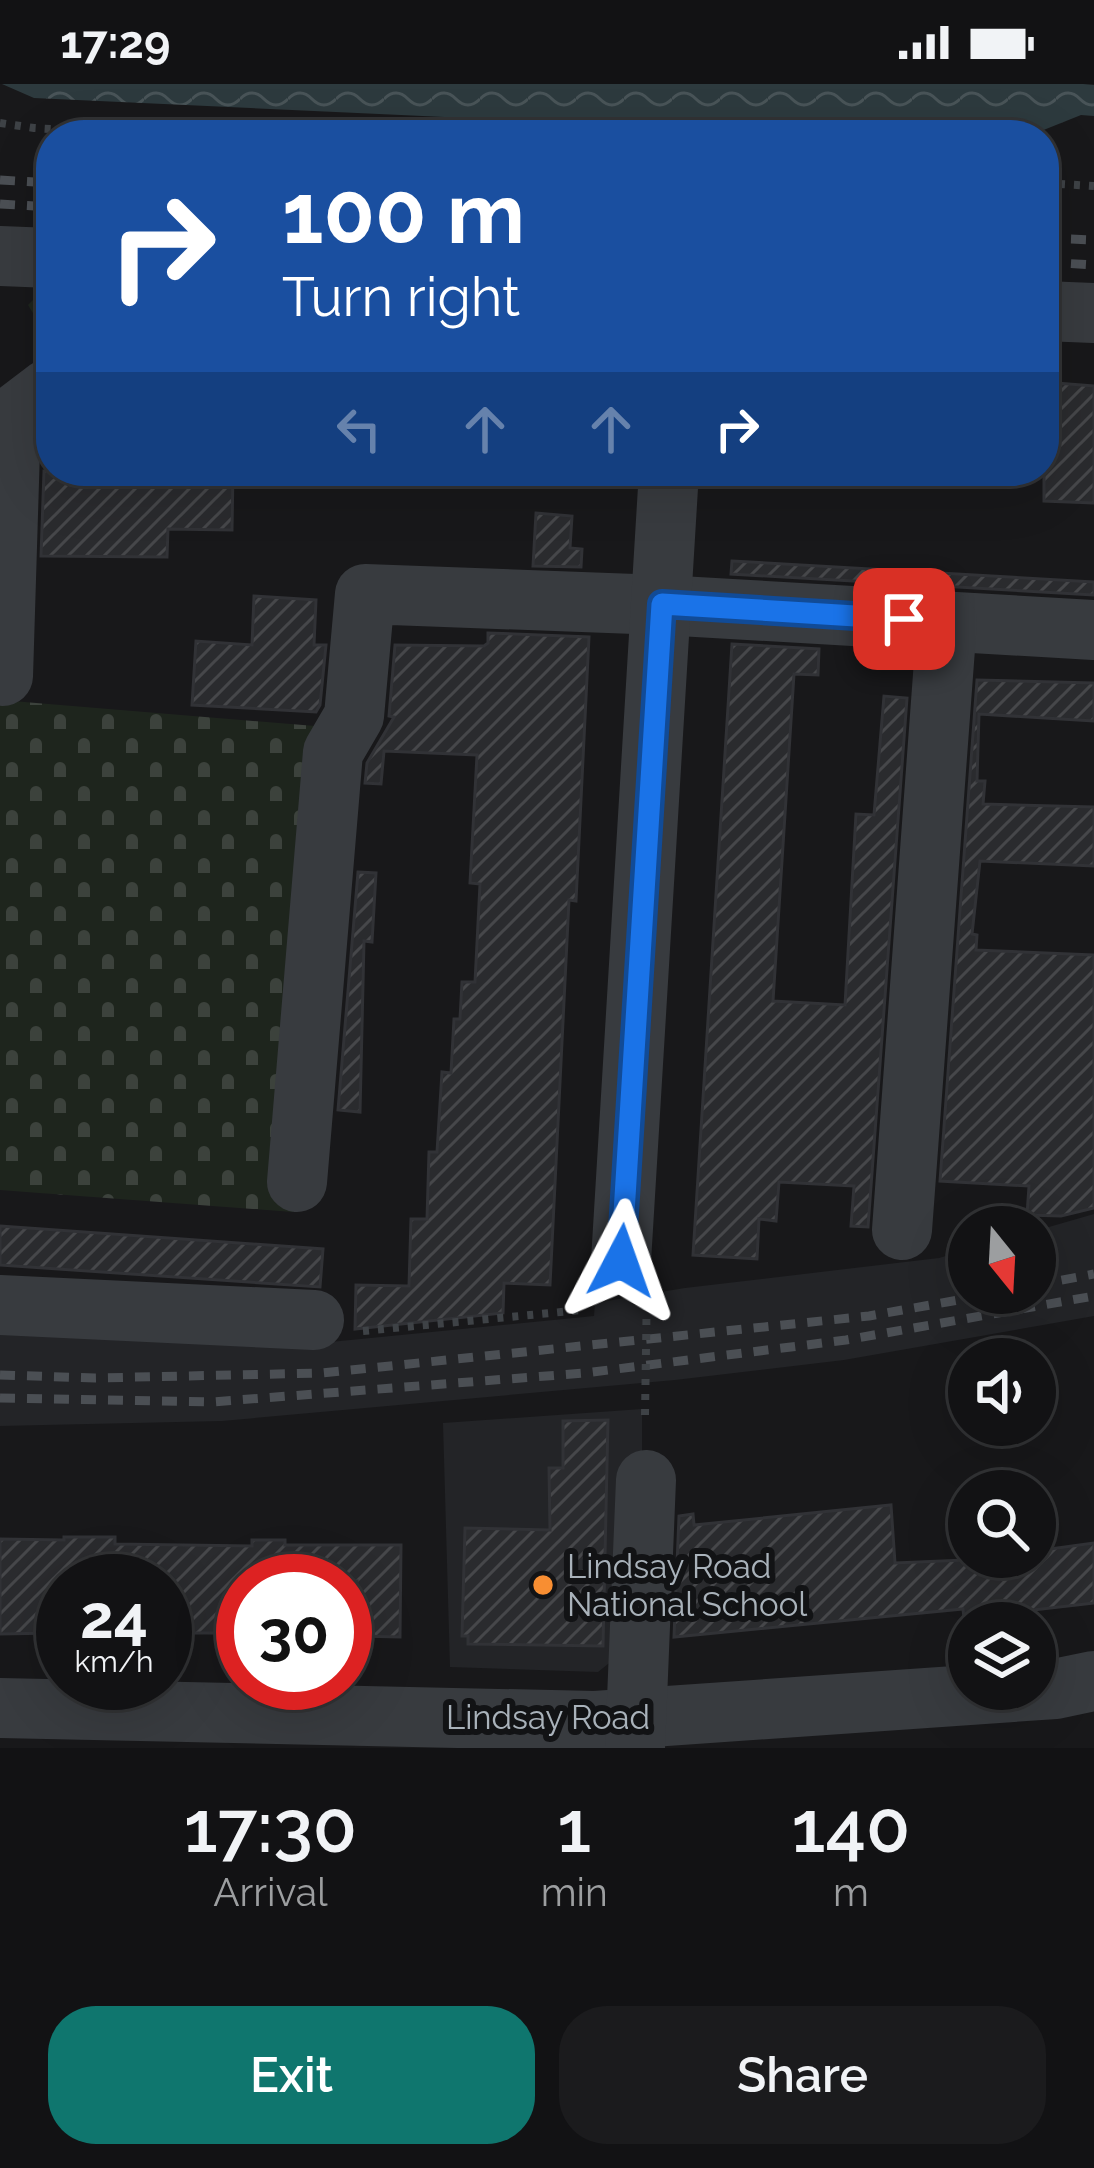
<!DOCTYPE html>
<style>
:root{--surface:#121214;--page:#1b1b1d;--text:#f1f3f6;--muted:#9c9ea0;--line:#313234;--accent:#0f766e}
body{margin:0;font-family:Raleway,sans-serif;background:var(--page);color:var(--text);height:100vh;display:flex;flex-direction:column;font-size:45px;white-space:nowrap}
*{box-sizing:border-box;margin:0}
p{font-size:39px;color:var(--muted)}
.icon{flex:none;width:66px;height:66px;fill:none;stroke:currentColor;stroke-width:2;stroke-linecap:round;stroke-linejoin:round}
.map{position:relative;height:1664px;overflow:hidden}
.sheet{display:flex;flex-direction:column;background:var(--surface);flex:1}
.sheet>*{flex:none}
.hud{position:absolute;left:36px;top:36px;width:1023px;height:366px;border-radius:48px;box-shadow:0 12px 48px #0002,0 0 0 3px var(--line);background:#1a4fa0;color:#fff;overflow:hidden}
.needle{width:78px;rotate:162deg}
.tools{position:absolute;left:948px;top:1122px;display:grid;gap:24px}
.tools a{display:grid;place-items:center;width:108px;height:108px;border-radius:50%;background:var(--surface);box-shadow:0 12px 48px #0002,0 0 0 3px var(--line);font-size:60px}
.speed{position:absolute;left:36px;top:1470px;display:flex;gap:24px;font-size:60px;font-weight:700;text-align:center}
.speed>*{display:grid;place-content:center;width:156px;height:156px;border-radius:50%;background:var(--surface);box-shadow:0 12px 48px #0002,0 0 0 3px var(--line);line-height:1}
.speed small{font-size:30px;font-weight:400}
.speed .limit{border:18px solid #d22;background:#fff;color:#111}
.pin{position:absolute;display:grid;place-items:center;width:102px;height:102px;color:#fff;margin:-51px;border-radius:24px;box-shadow:0 6px 18px #0006}
.me{position:absolute;width:132px;margin:-66px;rotate:4deg;stroke-linejoin:round;filter:drop-shadow(0 0 9px #0008)}
.turn{display:flex;align-items:center;gap:42px;height:252px;padding:0 48px;font-size:54px}
.turn .icon{width:156px;height:156px;stroke-width:2.5}
.turn b{display:block;font-size:84px;line-height:102px}
.lanes{display:flex;align-items:center;height:114px;padding:0 48px;background:#0003;justify-content:center;gap:60px;direction:ltr}
.lanes .off{opacity:.35}
.eta{display:flex;justify-content:space-evenly;align-items:center;height:204px;text-align:center}
.eta b{font-size:72px;font-weight:600;line-height:84px}
.button{display:flex;gap:24px;margin-top:auto;padding:24px 48px}
.button a{flex:1;height:138px;border-radius:48px;background:var(--accent);color:#fff;font-size:48px;font-weight:600;line-height:138px;text-align:center}
.button a+a{background:var(--page);color:var(--text)}
.status{display:flex;justify-content:space-between;align-items:center;height:84px;padding:0 60px;background:var(--surface);direction:ltr}
.status svg{height:33px;fill:currentColor}
.map>svg:first-child{display:block}
</style>
<div class="status"><b>17:29</b><svg viewBox="0 0 49 12"><path d="M0 12V9h3v3zM5 12V6h3v6zM10 12V3h3v9zM15 12V0h3v12zM26 1h20v11H26zM47 4h2v5h-2z"/></svg></div>
<div class="map">
<svg width="1094" height="1664" viewBox="0 0 1094 1664">
<defs>
<pattern id="cemetery-stones" width="16" height="16" patternUnits="userSpaceOnUse" patternTransform="scale(3)"><rect width="16" height="16" fill="#1e251d"/><path d="M2 7V4a2 2 0 0 1 4 0v3zM10 15v-3a2 2 0 0 1 4 0v3z" fill="#3c423c"/></pattern>
<pattern id="water-waves" width="16" height="10" patternUnits="userSpaceOnUse" patternTransform="scale(3)"><rect width="16" height="10" fill="#2d3a3e"/><path d="M0 5q4-4 8 0t8 0" fill="none" stroke="#495458"/></pattern>
<pattern id="building-hatch" width="6" height="6" patternUnits="userSpaceOnUse" patternTransform="scale(3)"><rect width="6" height="6" fill="#2a2b2e"/><path d="M-1 1l2-2M0 6l6-6M5 7l2-2" fill="none" stroke="#46474a"/></pattern>
</defs>
<rect width="100%" height="100%" fill="#18181a"/>
<g fill="#232427">
<polygon points="1094,1130 1094,1232 844,1276 675,1296 222,1337 0,1342 0,1230 310,1260 594,1232 595,1219 685,1204 939,1174 969,1165 969,1209 1035,1209 1035,1147"/>
<polygon points="642,1325 642,1442 633,1560 598,1588 450,1583 443,1339"/>
</g>
<polygon fill="#1e251d" points="33,216 51,217 51,259 28,221"/>
<polygon fill="url(#cemetery-stones)" points="0,616 315,642 293,1128 0,1106"/>
<polygon fill="url(#water-waves)" points="2,0 1083,0 1094,1 1094,32 1081,31 1031,51 834,51 34,14"/>
<g fill="url(#building-hatch)" stroke="#313236" stroke-width="3">
<polygon points="1044,298 1094,302 1094,419 1044,417"/>
<polygon points="44,387 233,387 232,446 168,445 167,473 41,472"/>
<polygon points="536,429 572,432 570,464 582,465 581,483 533,482"/>
<polygon points="732,477 1094,498 1094,511 731,490"/>
<polygon points="254,512 316,516 314,561 326,561 320,621 316,628 192,621 196,557 252,561"/>
<polygon points="488,549 589,553 576,817 569,816 550,1201 504,1199 503,1229 355,1245 356,1201 409,1202 411,1135 427,1135 429,1068 437,1068 442,988 451,989 454,935 460,935 462,898 475,898 480,800 470,799 477,671 384,667 381,700 365,699 367,679 394,633 389,632 395,561 484,562 488,559"/>
<polygon points="732,560 819,565 818,591 794,590 773,917 845,921 856,730 874,731 884,612 907,614 868,1143 851,1142 854,1102 779,1098 776,1137 759,1135 757,1175 693,1171"/>
<polygon points="977,596 1094,599 1094,637 979,630 977,697 985,697 983,720 1094,723 1094,782 980,777 972,850 977,851 976,866 1094,871 1094,1124 1061,1132 1027,1131 1029,1102 940,1097"/>
<polygon points="358,788 376,789 372,858 364,857 360,1028 338,1026"/>
<polygon points="0,1142 323,1165 320,1203 0,1181"/>
<polygon points="608,1336 603,1562 468,1560 468,1552 462,1552 465,1444 550,1446 549,1384 563,1384 563,1337"/>
<polygon points="891,1421 895,1479 1035,1473 1035,1467 1094,1459 1094,1519 964,1534 963,1525 674,1553 679,1432 693,1430 694,1441"/>
<polygon points="64,1453 115,1453 115,1460 252,1462 252,1456 285,1456 285,1461 401,1461 400,1553 357,1552 357,1497 239,1497 239,1549 165,1549 165,1497 54,1497 53,1549 0,1550 0,1455 64,1456"/>
</g>
<g fill="none" stroke-linecap="round" stroke-linejoin="round">
<g stroke="#3e4246" stroke-width="8" stroke-dasharray="6 9" stroke-linecap="butt">
<polyline points="0,39 34,44 151,51"/>
<polyline points="1044,99 1094,102"/>
<polyline points="363,1247 582,1226 585,1210"/>
</g>
<g stroke="#383b3f" stroke-width="60">
<polyline points="0,172 51,174"/>
<polyline points="1044,227 1094,229"/>
<polyline points="3,592 11,333 48,305"/>
<polyline points="297,1098 333,668 354,632 365,510 662,521 1094,546"/>
<polyline points="902,1146 947,537"/>
<polyline points="621,1177 669,387"/>
<polyline points="0,1221 314,1236"/>
<polyline points="0,1624 595,1637 1055,1605 1094,1597"/>
<polyline points="635,1664 646,1396"/>
</g>
<g stroke="#4b4f54" stroke-width="9" stroke-dasharray="15 12" stroke-linecap="butt">
<polyline points="0,96 51,99"/>
<polyline points="0,120 51,123"/>
<polyline points="1044,154 1094,156"/>
<polyline points="1044,178 1094,181"/>
<polyline points="1035,1201 1094,1190"/>
<polyline points="0,1291 95,1294 322,1289 869,1232 997,1209"/>
<polyline points="0,1314 212,1318 585,1289 846,1256 1094,1212"/>
</g>
<polyline stroke="#3e4246" stroke-width="8" stroke-dasharray="6 9" stroke-linecap="butt" points="645,1331 647,1199"/>
</g>
<g fill="none" stroke-linecap="round" stroke-linejoin="round">
<defs>
<polyline id="route" points="621,1177 662,520 904,535"/>
</defs>
<use href="#route" stroke="#114b97" stroke-width="30"/>
<use href="#route" stroke="#1a73e8" stroke-width="21"/>
</g>
<circle fill="#f88e32" stroke="#121315" stroke-width="4.5" cx="543" cy="1501" r="12"/>
<g text-anchor="middle" dominant-baseline="central" stroke-width="12" stroke-linejoin="round" paint-order="stroke">
<g font-size="33" fill="#a9b2ba" stroke="#121315" text-anchor="start">
<text x="567" y="1482">Lindsay Road<tspan x="567" dy="38">National School</tspan></text>
</g>
<g font-size="33" fill="#a9b2ba" stroke="#121315">
<text x="548" y="1633">Lindsay Road</text>
</g>
</g>
</svg>
<div class="tools">
<a><svg class="needle" viewBox="-14 -14 28 28"><path d="M0-13l5 13h-10z" fill="#e53935"/><path d="M0 13l5-13h-10z" fill="#9c9ea0"/></svg></a>
<a><svg class="icon" aria-label="sound" viewBox="0 0 24 24"><path d="M4 9h4l5-4v14l-5-4H4zM17 9q2 3 0 6"/></svg></a>
<a><svg class="icon" aria-label="search" viewBox="0 0 24 24"><circle cx="10" cy="10" r="6"/><path d="M15 15l6 6"/></svg></a>
<a><svg class="icon" aria-label="layers" viewBox="0 0 24 24"><path d="M12 4l9 5-9 5-9-5zM3 14l9 5 9-5"/></svg></a>
</div>
<div class="speed"><div>24<small>km/h</small></div><div class="limit">30</div></div>
<div class="pin" style="left:904px;top:535px;background:#d93025"><svg class="icon" aria-label="arrive" viewBox="0 0 24 24"><path d="M6 21V4h12l-3 4 3 4H6"/></svg></div>
<svg class="me" style="left:621px;top:1177px" viewBox="-20 -20 40 40"><path d="M0-17L14 15 0 8-14 15z" fill="#1a73e8" stroke="#fff" stroke-width="4"/></svg>
<div class="hud">
<div class="turn"><svg class="icon" aria-label="right" viewBox="0 0 24 24"><path d="M7 20v-9h11M14 6l5 5-5 5"/></svg><div><b>100 m</b>Turn right</div></div>
<div class="lanes"><svg class="icon off" aria-label="left" viewBox="0 0 24 24"><path d="M17 20v-9H6M10 6l-5 5 5 5"/></svg><svg class="icon off" aria-label="ahead" viewBox="0 0 24 24"><path d="M12 20V5M6 11l6-6 6 6"/></svg><svg class="icon off" aria-label="ahead" viewBox="0 0 24 24"><path d="M12 20V5M6 11l6-6 6 6"/></svg><svg class="icon" aria-label="right" viewBox="0 0 24 24"><path d="M7 20v-9h11M14 6l5 5-5 5"/></svg></div>
</div>
</div>
<section class="sheet">
<div class="eta">
<div><b>17:30</b><p>Arrival</p></div>
<div><b>1</b><p>min</p></div>
<div><b>140</b><p>m</p></div>
</div>
<div class="button"><a>Exit</a><a>Share</a></div>
</section>
